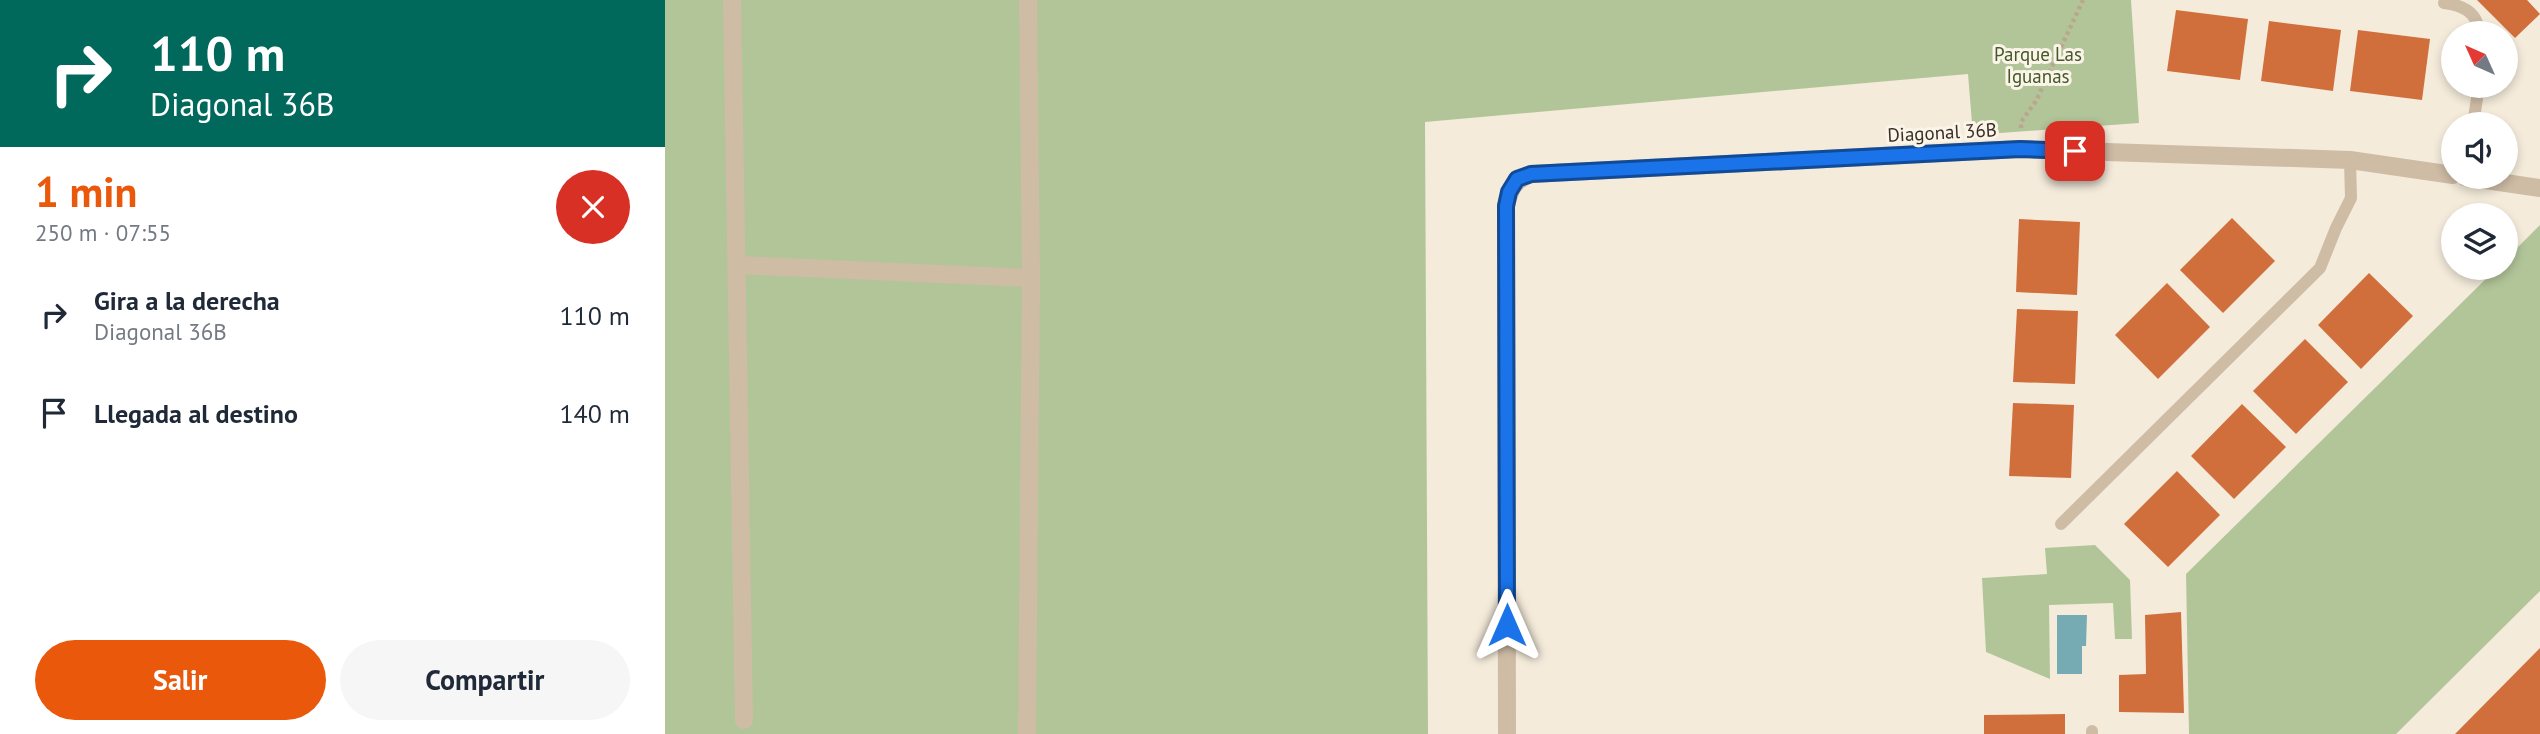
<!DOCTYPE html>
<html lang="es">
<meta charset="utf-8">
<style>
:root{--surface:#fff;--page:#f6f6f7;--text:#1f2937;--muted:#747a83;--accent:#ea580c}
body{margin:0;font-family:"PT Sans",sans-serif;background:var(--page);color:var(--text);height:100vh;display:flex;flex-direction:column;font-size:26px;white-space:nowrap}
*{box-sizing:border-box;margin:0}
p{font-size:23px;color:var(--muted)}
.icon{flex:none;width:38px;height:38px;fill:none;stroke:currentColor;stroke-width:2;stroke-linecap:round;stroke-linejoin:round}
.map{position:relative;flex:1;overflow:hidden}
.panel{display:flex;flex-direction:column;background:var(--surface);width:665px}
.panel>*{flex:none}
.banner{background:#00695c;color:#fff;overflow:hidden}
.needle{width:46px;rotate:315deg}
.controls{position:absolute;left:1776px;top:21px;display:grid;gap:14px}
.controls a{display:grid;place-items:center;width:77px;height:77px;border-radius:50%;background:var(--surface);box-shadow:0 4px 10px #0003;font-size:35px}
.pin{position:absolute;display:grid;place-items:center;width:60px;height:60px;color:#fff;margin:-30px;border-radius:14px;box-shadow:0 4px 10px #0006}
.me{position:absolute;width:77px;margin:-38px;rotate:0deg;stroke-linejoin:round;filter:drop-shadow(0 0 5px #0008)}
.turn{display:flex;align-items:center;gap:24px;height:147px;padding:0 35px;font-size:32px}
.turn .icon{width:91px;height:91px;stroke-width:2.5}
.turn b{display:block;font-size:49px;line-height:60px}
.round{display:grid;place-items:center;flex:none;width:74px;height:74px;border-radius:37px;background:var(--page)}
.head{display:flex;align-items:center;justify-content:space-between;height:119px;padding:0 35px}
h1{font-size:42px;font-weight:800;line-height:52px;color:var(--accent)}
.primary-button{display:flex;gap:14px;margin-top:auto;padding:14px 35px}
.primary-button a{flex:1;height:80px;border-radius:42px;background:var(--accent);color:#fff;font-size:28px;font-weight:800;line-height:80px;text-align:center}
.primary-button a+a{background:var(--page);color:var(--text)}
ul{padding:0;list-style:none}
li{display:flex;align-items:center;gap:21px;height:98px;padding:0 35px}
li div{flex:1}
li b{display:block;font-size:26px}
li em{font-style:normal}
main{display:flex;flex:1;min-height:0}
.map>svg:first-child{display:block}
</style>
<main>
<section class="panel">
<div class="banner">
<div class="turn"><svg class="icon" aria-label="right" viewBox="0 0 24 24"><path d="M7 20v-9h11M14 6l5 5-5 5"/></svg><div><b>110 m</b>Diagonal 36B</div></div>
</div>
<div class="head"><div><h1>1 min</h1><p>250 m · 07:55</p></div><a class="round" style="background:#d93025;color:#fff"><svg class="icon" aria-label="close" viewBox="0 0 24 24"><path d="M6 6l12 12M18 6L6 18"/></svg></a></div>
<ul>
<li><svg class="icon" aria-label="right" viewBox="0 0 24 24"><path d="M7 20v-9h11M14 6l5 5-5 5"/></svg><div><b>Gira a la derecha</b><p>Diagonal 36B</p></div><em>110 m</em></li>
<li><svg class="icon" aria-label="arrive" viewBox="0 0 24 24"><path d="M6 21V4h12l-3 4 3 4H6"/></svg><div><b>Llegada al destino</b></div><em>140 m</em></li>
</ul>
<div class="primary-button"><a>Salir</a><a>Compartir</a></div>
</section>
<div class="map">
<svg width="1875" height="734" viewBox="0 0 1875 734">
<rect width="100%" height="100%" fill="#f4ebdb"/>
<g fill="#b2c599">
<polygon points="0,0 1466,0 1474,123 1308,135 1303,74 760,122 763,734 0,734"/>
<polygon points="1875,225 1875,591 1731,734 1524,734 1521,574 1832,268 1841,268 1841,259"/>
<polygon points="1430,545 1465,580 1467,639 1450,639 1448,603 1384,605 1385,679 1321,652 1317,578 1382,574 1380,548"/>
</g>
<polygon fill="#77abb4" points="1392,615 1422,615 1421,646 1417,646 1417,674 1392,674"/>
<g fill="#d16f3c">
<polygon points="1812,0 1862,0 1875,14 1850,38"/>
<polygon points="1511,10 1583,19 1575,80 1502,71"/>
<polygon points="1604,21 1676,30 1668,91 1596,81"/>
<polygon points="1693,30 1765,39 1757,100 1685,91"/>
<polygon points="1567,218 1610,261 1558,313 1515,270"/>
<polygon points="1354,219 1415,222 1412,295 1351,292"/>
<polygon points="1704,273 1748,316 1696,369 1653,325"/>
<polygon points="1502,283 1545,327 1493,379 1450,335"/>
<polygon points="1352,309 1413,311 1410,384 1348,382"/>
<polygon points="1640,339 1683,382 1631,434 1588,391"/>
<polygon points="1348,403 1409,405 1406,478 1344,476"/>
<polygon points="1577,404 1621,447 1569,499 1526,456"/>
<polygon points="1512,471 1555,515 1503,567 1459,524"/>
<polygon points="1516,612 1519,713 1454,712 1454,675 1481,674 1480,615"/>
<polygon points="1875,648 1875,734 1790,734"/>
<polygon points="1400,714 1400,734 1319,734 1319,715"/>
</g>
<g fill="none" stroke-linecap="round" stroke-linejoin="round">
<polyline stroke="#baa68f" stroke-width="4.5" stroke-dasharray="3.5 3.5" stroke-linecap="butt" points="1356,128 1356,122 1371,101 1418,0"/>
<g stroke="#cebca5" stroke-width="12">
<path d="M1779 3C1797 5 1813 12 1814 33"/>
<polyline points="1808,124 1814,86"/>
<polyline points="1396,524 1655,268 1671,228 1686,198 1685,160"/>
<polyline points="1427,734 1427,731"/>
</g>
<g stroke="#cebca5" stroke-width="18">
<polyline points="67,0 79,720"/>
<polyline points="1800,177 1875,188"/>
<polyline points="72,265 366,278"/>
<polyline points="362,734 366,278 363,0"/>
<path d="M842 734 841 206C845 189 849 180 866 174L1355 149 1685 160 1788 175"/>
</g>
</g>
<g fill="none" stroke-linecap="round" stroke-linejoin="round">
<defs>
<polyline id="route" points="842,625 841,206 844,192 852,179 866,174 1355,149 1410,151"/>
</defs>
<use href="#route" stroke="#114b97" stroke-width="18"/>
<use href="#route" stroke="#1a73e8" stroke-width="12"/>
</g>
<g text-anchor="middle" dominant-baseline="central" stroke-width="6" stroke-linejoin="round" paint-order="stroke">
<g font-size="19" fill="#435928" stroke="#fbf4e8">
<text x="1373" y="54">Parque Las<tspan x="1373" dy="22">Iguanas</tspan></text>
</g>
<g font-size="19" fill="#392e27" stroke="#fbf4e8">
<text transform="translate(1277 132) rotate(-3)">Diagonal 36B</text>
</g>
</g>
</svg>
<div class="controls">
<a><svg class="needle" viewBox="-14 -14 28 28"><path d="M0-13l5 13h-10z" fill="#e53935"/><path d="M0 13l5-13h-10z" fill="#747a83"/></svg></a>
<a><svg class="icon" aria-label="sound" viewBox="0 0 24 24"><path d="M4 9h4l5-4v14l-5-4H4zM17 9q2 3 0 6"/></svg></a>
<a><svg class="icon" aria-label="layers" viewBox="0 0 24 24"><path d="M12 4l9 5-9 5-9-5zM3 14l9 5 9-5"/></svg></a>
</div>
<div class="pin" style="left:1410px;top:151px;background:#d93025"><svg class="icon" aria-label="arrive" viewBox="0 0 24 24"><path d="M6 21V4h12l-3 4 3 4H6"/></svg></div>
<svg class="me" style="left:842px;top:625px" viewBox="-20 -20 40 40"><path d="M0-17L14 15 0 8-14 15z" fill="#1a73e8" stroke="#fff" stroke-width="4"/></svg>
</div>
</main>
